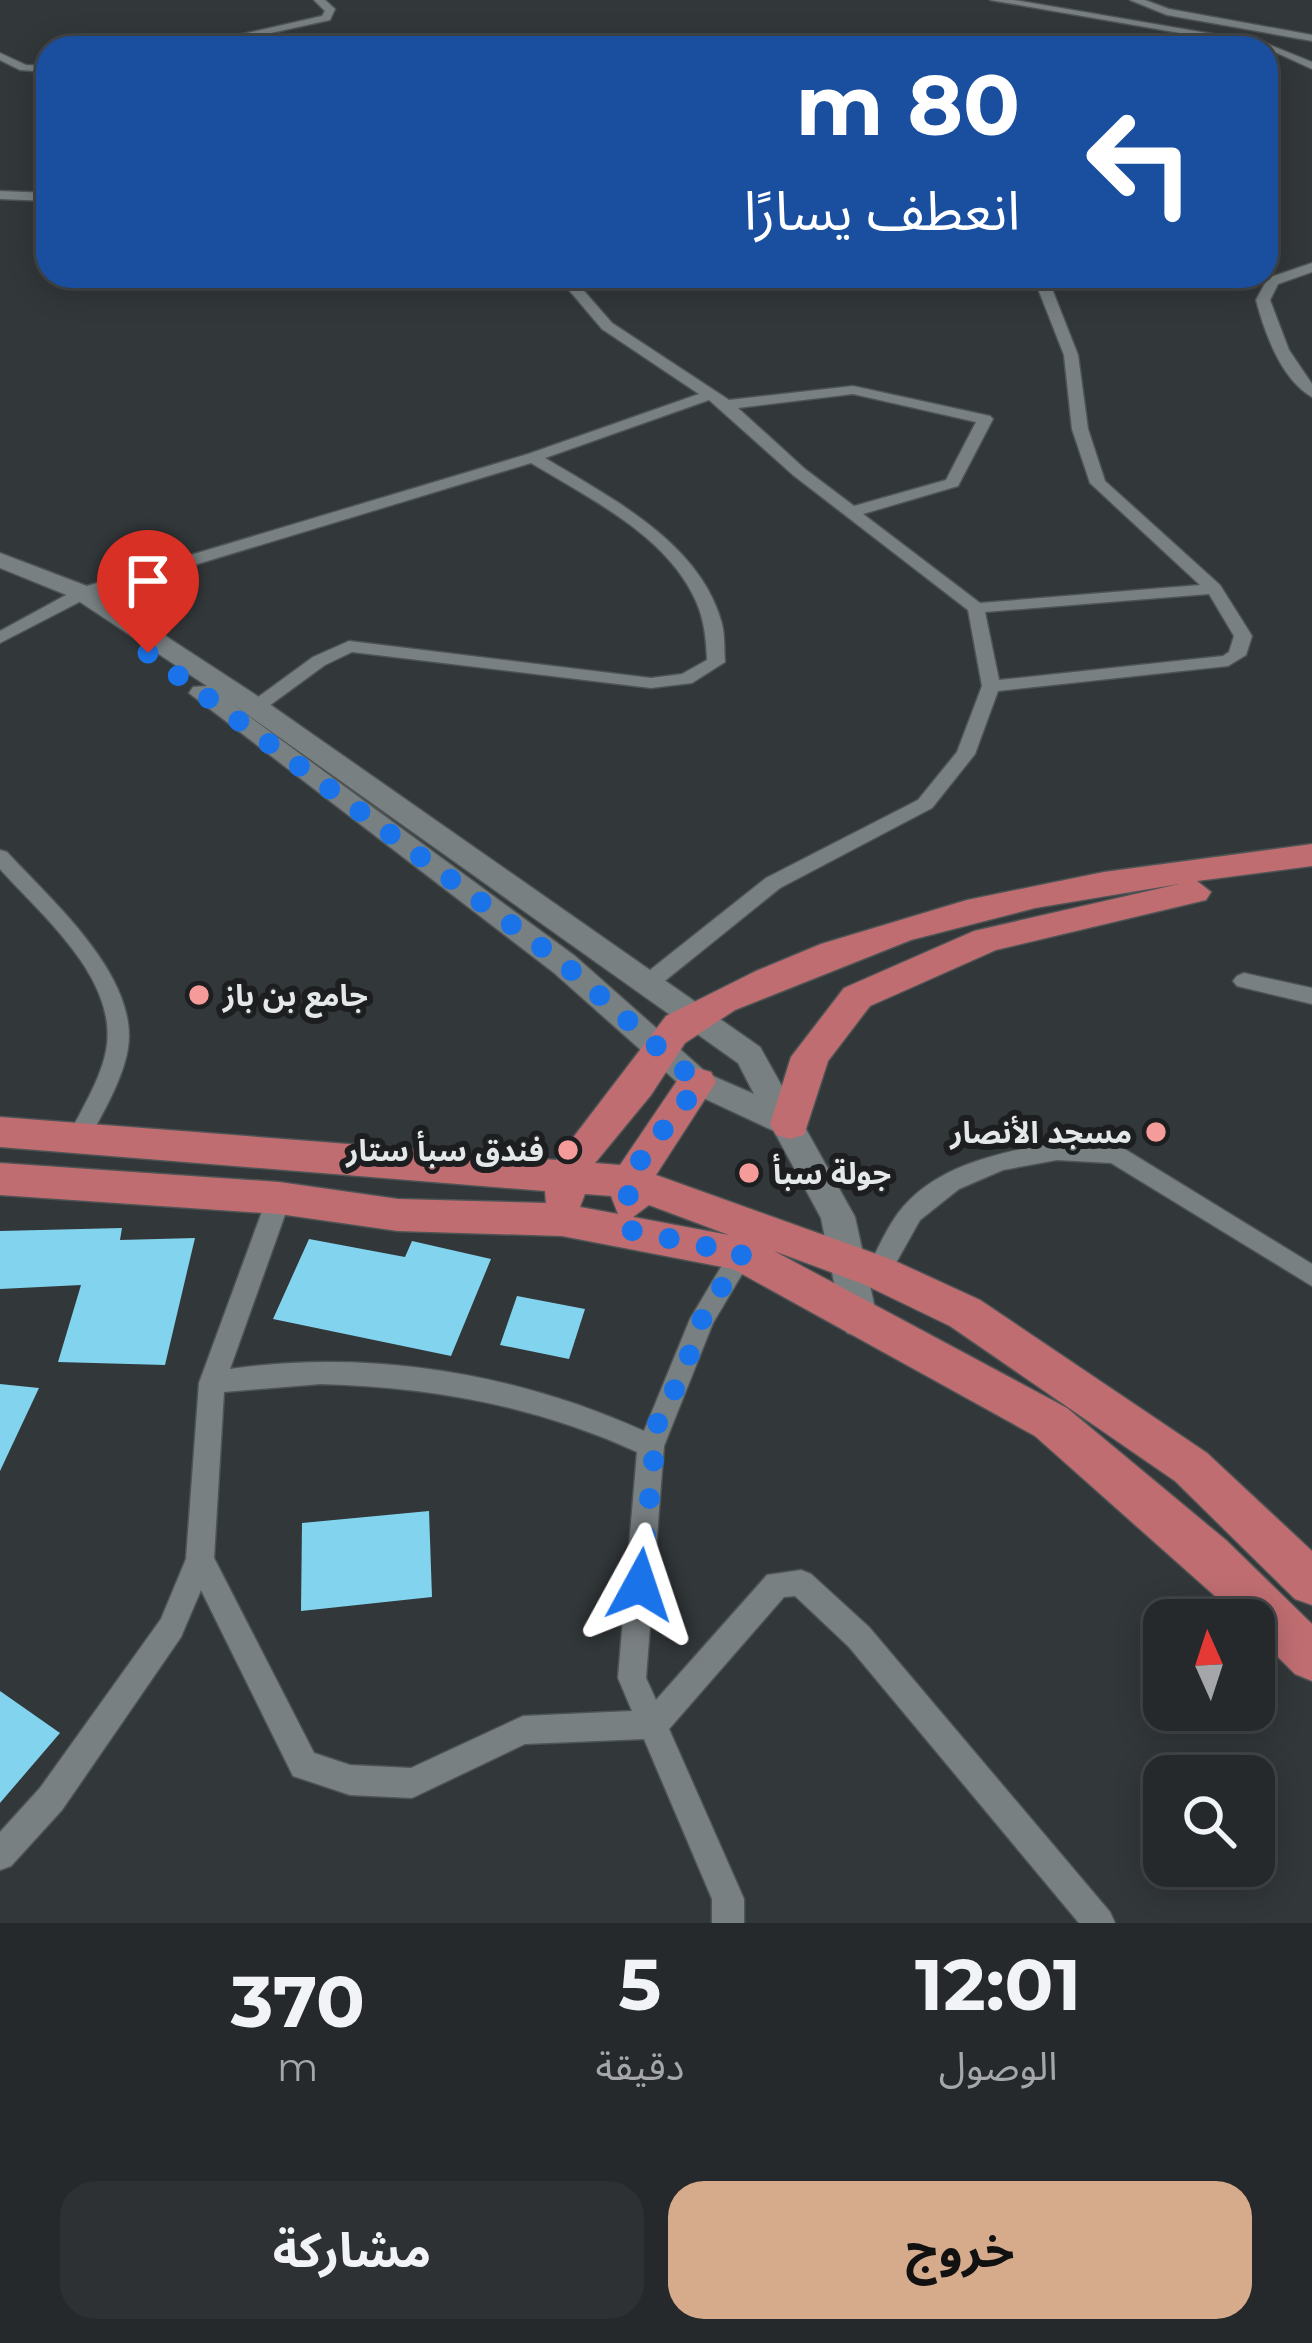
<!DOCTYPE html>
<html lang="ar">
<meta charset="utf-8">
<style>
:root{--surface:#26292b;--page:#2e3133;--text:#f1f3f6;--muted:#a4a6a9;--line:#424547;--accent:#d6ab8b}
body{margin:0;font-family:Montserrat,"Noto Sans Arabic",sans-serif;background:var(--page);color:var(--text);direction:rtl;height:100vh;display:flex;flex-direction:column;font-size:45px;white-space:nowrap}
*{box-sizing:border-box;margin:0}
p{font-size:39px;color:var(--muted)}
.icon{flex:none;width:66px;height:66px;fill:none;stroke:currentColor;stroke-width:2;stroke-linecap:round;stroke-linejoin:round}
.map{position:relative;height:1923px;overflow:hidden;direction:ltr}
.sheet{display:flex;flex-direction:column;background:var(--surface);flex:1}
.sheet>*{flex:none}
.guide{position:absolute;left:36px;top:36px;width:1242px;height:252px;border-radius:36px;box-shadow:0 6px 30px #0003,0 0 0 3px var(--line);direction:rtl;background:#1a4fa0;color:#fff;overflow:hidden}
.needle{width:78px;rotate:357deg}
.tools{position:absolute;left:1143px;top:1599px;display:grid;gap:24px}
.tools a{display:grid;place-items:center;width:132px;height:132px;border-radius:24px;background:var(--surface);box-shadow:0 6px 30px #0003,0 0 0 3px var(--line);font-size:60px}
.pin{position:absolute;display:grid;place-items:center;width:102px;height:102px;color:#fff;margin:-123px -51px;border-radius:50% 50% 50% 0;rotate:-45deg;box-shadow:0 0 12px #0007}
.pin .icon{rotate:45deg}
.me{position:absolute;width:132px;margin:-66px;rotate:5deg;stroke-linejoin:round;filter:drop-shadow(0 0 9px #0008)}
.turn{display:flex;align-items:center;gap:42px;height:252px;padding:0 60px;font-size:54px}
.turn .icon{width:156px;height:156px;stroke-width:2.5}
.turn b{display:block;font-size:84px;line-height:102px}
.eta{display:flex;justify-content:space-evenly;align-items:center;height:204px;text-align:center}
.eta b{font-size:72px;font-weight:700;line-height:84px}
.button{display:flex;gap:24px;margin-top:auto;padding:24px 60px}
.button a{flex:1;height:138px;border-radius:36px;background:var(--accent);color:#111;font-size:48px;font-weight:700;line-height:138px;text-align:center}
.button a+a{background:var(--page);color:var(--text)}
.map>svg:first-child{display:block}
</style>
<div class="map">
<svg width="1312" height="1923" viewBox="0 0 1312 1923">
<rect width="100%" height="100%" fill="#323739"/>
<g fill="#82d3ee">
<polygon points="122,1228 120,1240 195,1238 165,1365 58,1362 81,1285 0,1289 0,1231"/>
<polygon points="309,1239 405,1257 412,1241 491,1259 451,1356 273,1319"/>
<polygon points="517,1296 585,1309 569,1359 500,1345"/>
<polygon points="0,1384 39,1388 0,1471"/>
<polygon points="429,1511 432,1597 301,1611 302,1523"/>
<polygon points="0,1691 60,1733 0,1803"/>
</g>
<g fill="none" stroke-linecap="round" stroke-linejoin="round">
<defs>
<g id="minor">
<polygon points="314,0 325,0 335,9 330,20 202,48 181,48 322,16 325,11"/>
<polygon points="990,0 1014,0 1265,43 1312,62 1312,69 1266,48"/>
<polygon points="1130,0 1145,0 1169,9 1312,35 1312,41 1167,15"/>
<polygon points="0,53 26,65 48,66 48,72 20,70 0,60"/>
<polygon points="0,191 48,193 48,201 0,199"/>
<path d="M1312 263V272L1278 284 1270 300 1289 350 1312 384V397C1281 379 1265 334 1256 300L1268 278Z"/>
<path d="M557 276H571L612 323 729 400 853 386 990 416 993 419 958 486 863 514 980 603 1200 585 1090 483 1072 429 1064 355 1033 276H1047L1078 355 1088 429 1105 481 1220 585 1252 636 1246 655 1228 666 998 691 975 754 932 808 780 888 656 988 648 991 637 983 640 978 766 878 918 800 957 752 982 686 968 610 793 475 709 400 545 458C611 498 701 543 722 624 725 636 724 650 725 662L692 683 651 688 352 652 325 665 262 711H250L247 707 250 703 313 657 349 641 651 678 682 674 707 660C706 637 704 616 693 595 662 533 587 497 531 463L89 597 0 643V631L77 589 528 454 699 394 602 329ZM853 394 976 422 946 480 854 506 805 469 738 408ZM1209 594 1234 636 1229 652 1223 656 999 680 985 612Z"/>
<polygon points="750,276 771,276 786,283 779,287"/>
<path d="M0 850 7 852C51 900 139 976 128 1048 123 1080 102 1114 87 1143H71L68 1137C81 1110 100 1081 106 1051 120 980 42 916 0 869Z"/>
<polygon points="1244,973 1312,988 1312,1004 1237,986 1233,981 1237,976"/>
<path d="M1057 1142 1123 1148 1312 1264V1286L1111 1163 1057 1160 1003 1170 959 1189 920 1220 887 1279 878 1282 869 1279 866 1272C877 1251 888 1224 903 1207 941 1163 1004 1152 1057 1142Z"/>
<path d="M279 1189 287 1191 291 1198 230 1369C370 1349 515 1373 644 1431L690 1319 733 1247 742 1244 751 1247 754 1254 713 1323 664 1446 646 1678 656 1700 767 1575 801 1570 811 1574 869 1627 1110 1912 1115 1923H1079L849 1647 795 1596 784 1597 669 1729 744 1899V1923H712V1899L644 1739 525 1744 412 1798 350 1795 293 1776 201 1590 181 1637 62 1810 11 1866 0 1870V1832L40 1788 161 1619 186 1559 199 1383 267 1198 271 1191ZM321 1384C432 1387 536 1406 637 1452L618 1678 632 1711 523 1716 411 1768 350 1765 314 1753 214 1558 224 1392Z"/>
</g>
<path id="secondary" d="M0 553 92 588 265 701 760 1047 855 1217 878 1322 873 1333 860 1337 847 1333 842 1322 821 1218 774 1131 686 1090 553 972 189 693 193 687 207 686 74 598 0 568ZM231 703 738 1063 754 1094 708 1074 575 956Z"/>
<path id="primary" d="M1312 844V866L1197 881 1211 892 1206 900 996 950 870 1006 828 1061 804 1135 790 1139 776 1135 770 1124 791 1057 844 988 974 931 1179 884 1035 908 911 940 735 1010 685 1043 651 1095 595 1163 620 1165 683 1072 697 1068 711 1072 716 1082 656 1175 893 1260 980 1300 1207 1453 1312 1551V1605L1295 1599 1175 1481 950 1326 863 1284 774 1251 1067 1408 1227 1541 1312 1624V1681L1295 1674 1254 1633V1620H1242L1035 1436 733 1269 562 1236 398 1231 279 1214 0 1195V1163L279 1182 398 1199 546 1203 545 1191 0 1147V1117L556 1160 666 1016 756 971 821 944 967 900 1104 872ZM585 1194 611 1196 618 1214 580 1207ZM649 1205 729 1235 633 1217Z"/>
</defs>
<use href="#minor" stroke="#4e5354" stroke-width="3"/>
<use href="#secondary" stroke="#4e5354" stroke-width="3"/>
<use href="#primary" stroke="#4e5354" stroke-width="3"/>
<use href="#minor" fill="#798082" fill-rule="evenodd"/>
<use href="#secondary" fill="#798082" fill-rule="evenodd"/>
<use href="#primary" fill="#bf6d71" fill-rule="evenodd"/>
</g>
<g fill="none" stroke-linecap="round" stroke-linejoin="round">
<path stroke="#1a73e8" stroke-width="21" stroke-dasharray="0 37.8" d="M148 653 564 964 697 1082C681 1117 644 1143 631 1180 626 1194 629 1215 629 1230L742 1254 702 1319 682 1376 658 1420 640 1585"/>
</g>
<g fill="#f59b99" stroke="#1c1e1f" stroke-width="4.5">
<circle cx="199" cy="995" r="12"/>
<circle cx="1156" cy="1132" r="12"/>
<circle cx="568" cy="1150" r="12"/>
<circle cx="749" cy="1173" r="12"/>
</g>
<g text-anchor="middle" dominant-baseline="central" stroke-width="12" stroke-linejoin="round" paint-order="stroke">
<g font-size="30" font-weight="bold" fill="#e4e8e9" stroke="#1c1e1f" text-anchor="start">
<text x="223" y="995">جامع بن باز</text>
<text x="1132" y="1132" text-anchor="end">مسجد الأنصار</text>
<text x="544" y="1150" text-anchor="end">فندق سبأ ستار</text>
<text x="773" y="1173">جولة سبأ</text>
</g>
</g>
</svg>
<div class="tools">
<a><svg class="needle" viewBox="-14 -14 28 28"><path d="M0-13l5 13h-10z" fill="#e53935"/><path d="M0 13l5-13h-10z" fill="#a4a6a9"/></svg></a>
<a><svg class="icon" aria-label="search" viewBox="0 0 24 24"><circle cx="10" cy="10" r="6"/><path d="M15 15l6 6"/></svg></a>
</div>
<div class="pin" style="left:148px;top:653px;background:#d93025"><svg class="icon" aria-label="arrive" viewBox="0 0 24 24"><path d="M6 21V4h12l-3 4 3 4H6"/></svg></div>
<svg class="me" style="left:640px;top:1585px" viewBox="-20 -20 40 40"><path d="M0-17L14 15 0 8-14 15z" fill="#1a73e8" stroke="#fff" stroke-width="4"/></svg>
<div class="guide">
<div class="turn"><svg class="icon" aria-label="left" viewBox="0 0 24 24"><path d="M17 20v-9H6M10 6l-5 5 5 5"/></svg><div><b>80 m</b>انعطف يسارًا</div></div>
</div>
</div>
<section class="sheet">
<div class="eta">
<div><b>12:01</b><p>الوصول</p></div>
<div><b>5</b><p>دقيقة</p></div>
<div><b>370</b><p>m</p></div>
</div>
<div class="button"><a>خروج</a><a>مشاركة</a></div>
</section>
